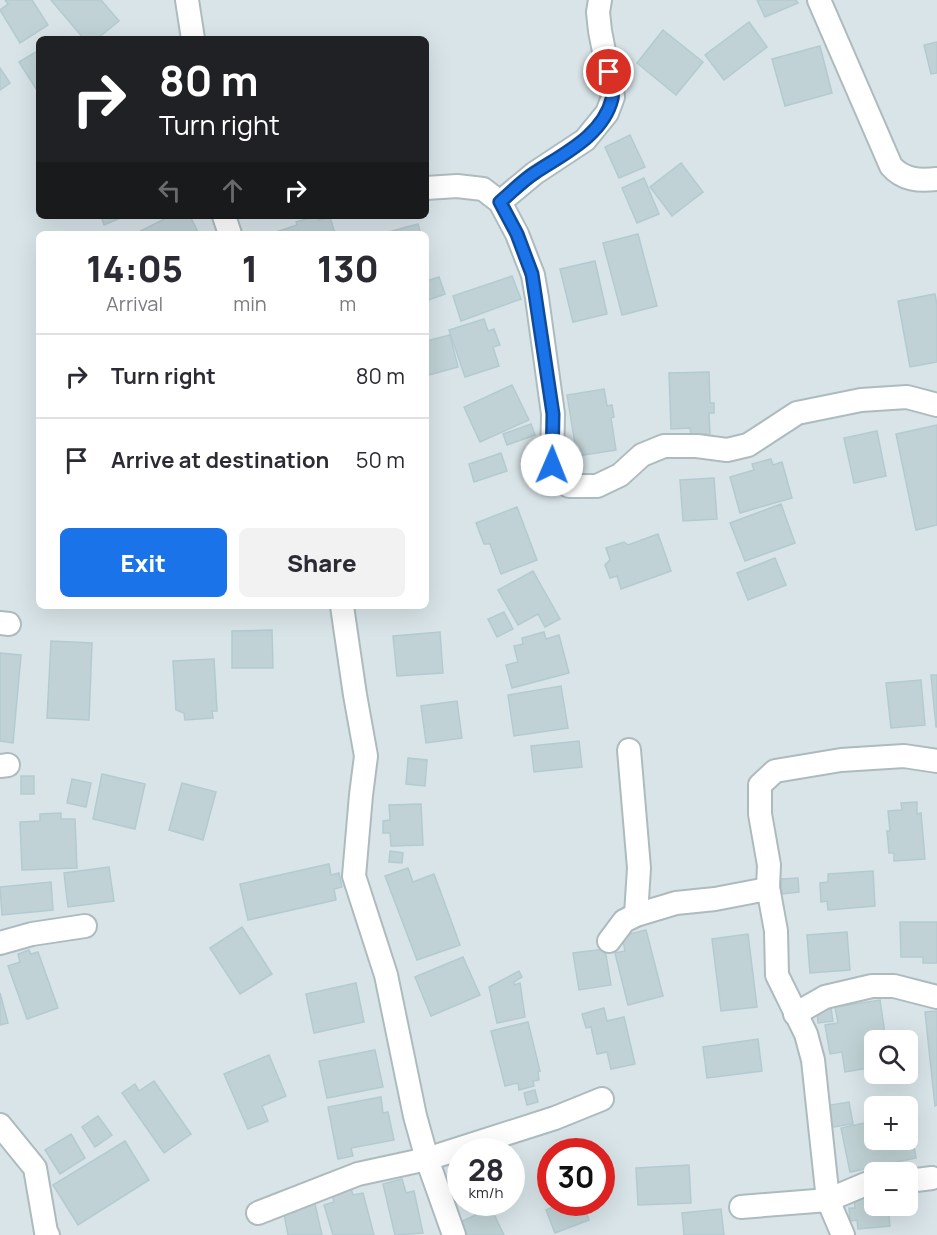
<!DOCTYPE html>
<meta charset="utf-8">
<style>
:root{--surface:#fff;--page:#f2f2f3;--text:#2b2b33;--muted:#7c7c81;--line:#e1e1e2;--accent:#1a73e8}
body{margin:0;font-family:Manrope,sans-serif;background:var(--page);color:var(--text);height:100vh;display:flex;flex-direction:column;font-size:22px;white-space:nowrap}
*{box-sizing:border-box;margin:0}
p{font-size:20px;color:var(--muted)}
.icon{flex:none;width:33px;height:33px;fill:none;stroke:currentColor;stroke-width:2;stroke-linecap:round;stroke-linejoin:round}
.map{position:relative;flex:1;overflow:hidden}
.sheet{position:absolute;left:36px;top:231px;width:393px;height:378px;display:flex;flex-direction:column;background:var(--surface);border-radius:9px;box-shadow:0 6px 24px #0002}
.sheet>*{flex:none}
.hud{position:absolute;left:36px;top:36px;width:393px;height:183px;border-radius:9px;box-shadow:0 6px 24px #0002;background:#202124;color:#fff;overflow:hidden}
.tools{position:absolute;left:864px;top:1030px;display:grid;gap:12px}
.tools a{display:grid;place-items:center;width:54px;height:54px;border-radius:9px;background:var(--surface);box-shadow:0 6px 24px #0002;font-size:30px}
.speed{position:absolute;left:447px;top:1138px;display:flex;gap:12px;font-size:30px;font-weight:700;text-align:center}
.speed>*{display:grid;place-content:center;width:78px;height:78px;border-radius:50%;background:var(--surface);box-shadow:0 6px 24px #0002;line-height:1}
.speed small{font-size:15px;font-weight:400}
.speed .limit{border:9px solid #d22;background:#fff;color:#111}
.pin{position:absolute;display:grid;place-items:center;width:51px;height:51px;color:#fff;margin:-26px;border:3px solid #fff;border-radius:50%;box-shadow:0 2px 6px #0007}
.me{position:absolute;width:66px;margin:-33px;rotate:1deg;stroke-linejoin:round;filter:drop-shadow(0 0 4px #0008)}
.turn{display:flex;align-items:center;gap:21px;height:126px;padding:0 24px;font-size:27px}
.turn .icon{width:78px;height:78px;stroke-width:2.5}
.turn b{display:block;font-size:42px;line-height:51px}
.lanes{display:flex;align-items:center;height:57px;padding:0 24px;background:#0003;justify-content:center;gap:30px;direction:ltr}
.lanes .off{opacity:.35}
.eta{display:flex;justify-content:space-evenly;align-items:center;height:102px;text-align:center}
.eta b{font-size:36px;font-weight:800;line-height:42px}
.action{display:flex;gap:12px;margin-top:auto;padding:12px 24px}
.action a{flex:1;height:69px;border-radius:9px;background:var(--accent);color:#fff;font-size:24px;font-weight:800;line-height:69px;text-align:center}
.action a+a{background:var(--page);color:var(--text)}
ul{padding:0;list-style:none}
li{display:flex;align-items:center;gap:18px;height:84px;padding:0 24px;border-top:2px solid var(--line)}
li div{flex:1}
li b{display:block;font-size:22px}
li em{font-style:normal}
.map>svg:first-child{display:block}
</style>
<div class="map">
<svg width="937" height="1235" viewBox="0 0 937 1235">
<rect width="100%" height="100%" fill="#eaf2f4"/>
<path fill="#d8e4e8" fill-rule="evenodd" d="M0 0H937V1235H0ZM39 39H426V216H39ZM39 234H426V606H39ZM874 1041H908V1074H874ZM874 1107H908V1140H874ZM460 1152H512V1203H460ZM550 1152H602V1203H550ZM874 1173H908V1206H874Z"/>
<g fill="#c0d2d5" stroke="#b3cbd0" stroke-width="1.5">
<polygon points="5,0 32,0 48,25 20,43 0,10 8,4"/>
<polygon points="51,0 101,0 119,21 97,39 84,39"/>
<polygon points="757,0 796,0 798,3 765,17"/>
<polygon points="749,22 767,47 724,80 705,55"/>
<polygon points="663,30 703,62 676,95 637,63"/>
<polygon points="937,42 937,73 931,74 924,45"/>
<polygon points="820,46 832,93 785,106 772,59"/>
<polygon points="39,50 39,92 38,92 19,62"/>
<polygon points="0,68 10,83 0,90"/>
<polygon points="630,135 645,167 619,178 605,147"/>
<polygon points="681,163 703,192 672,216 650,187"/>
<polygon points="644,178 659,214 637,223 622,188"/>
<polygon points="101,216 125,216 104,225"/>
<polygon points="170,216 190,216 199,234 135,234"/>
<polygon points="317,216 319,220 330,217 335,234 270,234 297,225 296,222"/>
<polygon points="418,224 421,234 381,234"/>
<polygon points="638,234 657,306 622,315 603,243"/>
<polygon points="595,261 607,314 573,322 560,269"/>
<polygon points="512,276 521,299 461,321 453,296"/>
<polygon points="439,277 445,294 426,301 426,281"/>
<polygon points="935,294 937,305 937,362 910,367 898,301"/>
<polygon points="484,319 488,331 494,329 500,345 493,347 499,366 465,377 449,330"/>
<polygon points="450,335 458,367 429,375 426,364 426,341"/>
<polygon points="709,372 710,403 714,403 714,413 709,413 710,434 691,434 690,428 671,429 669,373"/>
<polygon points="512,385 529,420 480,442 464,407"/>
<polygon points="604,389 607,406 612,405 614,417 611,418 616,450 577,456 567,395"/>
<polygon points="531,424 535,435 507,445 503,434"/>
<polygon points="937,425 937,525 916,530 896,434"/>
<polygon points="877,431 886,476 854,483 844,438"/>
<polygon points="501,453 507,471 474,482 469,464"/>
<polygon points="771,459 773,465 782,462 792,498 740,513 730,477 754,470 752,464"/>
<polygon points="714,478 717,519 683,521 680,480"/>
<polygon points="781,504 795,543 745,561 730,523"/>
<polygon points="517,507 537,560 501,574 490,544 484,544 476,523"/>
<polygon points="658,534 671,571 621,589 617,576 610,578 605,565 610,560 606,548 624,542 628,545"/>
<polygon points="775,558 786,585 748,600 737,573"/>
<polygon points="533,571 560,619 545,627 538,614 518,625 498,590"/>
<polygon points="504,612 513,629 497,637 488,619"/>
<polygon points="272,630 273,668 232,668 232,631"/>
<polygon points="440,632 443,673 397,676 393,636"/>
<polygon points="544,632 546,639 559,635 569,673 512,688 506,665 518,662 514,646 523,644 522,638"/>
<polygon points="51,641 92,643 89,720 47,718"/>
<polygon points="0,653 21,655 13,743 0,741"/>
<polygon points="214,659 217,711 212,711 213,718 185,720 184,713 176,710 173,661"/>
<polygon points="931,675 937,675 937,727 936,727"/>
<polygon points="921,680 925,725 891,728 886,683"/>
<polygon points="561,686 568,728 514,736 508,695"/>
<polygon points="457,701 462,738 426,743 421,706"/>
<polygon points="579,741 582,767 534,772 531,746"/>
<polygon points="408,758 427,760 425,786 406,784"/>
<polygon points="102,774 145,784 135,829 93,819"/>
<rect x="21" y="776" width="13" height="18"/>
<polygon points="72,779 91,783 86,807 67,803"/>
<polygon points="182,783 216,792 203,840 169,830"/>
<polygon points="917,802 917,814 921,813 925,859 894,861 894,853 889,853 887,831 890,831 888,811 902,810 901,803"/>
<polygon points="421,804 423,845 391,846 390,833 383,833 383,821 390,820 389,805"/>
<polygon points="61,813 61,819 75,819 77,868 22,870 20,822 40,821 40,814"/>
<polygon points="390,851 403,853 402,863 389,862"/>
<polygon points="329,864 331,875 339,873 342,887 334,889 336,900 248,920 240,884"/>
<polygon points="109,867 114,901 68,907 64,873"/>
<polygon points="408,868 413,882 434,874 460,945 417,960 385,876"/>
<polygon points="873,871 875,906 828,910 827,901 821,902 820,883 828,882 828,874"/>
<polygon points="798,878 799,892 782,894 781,879"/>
<polygon points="51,882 53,910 2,915 0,887"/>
<polygon points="900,922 937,922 937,963 923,963 923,957 901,957"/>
<polygon points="242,927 272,974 240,994 210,948"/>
<polygon points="646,930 663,996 628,1005 615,953 625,951 622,936"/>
<polygon points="847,932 850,970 810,973 807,935"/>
<polygon points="748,934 757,1007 721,1011 712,939"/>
<polygon points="605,949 611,985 579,990 573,953"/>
<polygon points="29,950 31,954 38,952 58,1008 27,1019 8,966 20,962 18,954"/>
<polygon points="463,957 480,995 431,1016 415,977"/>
<polygon points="519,971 522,977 514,982 514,985 520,983 525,1017 497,1023 489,987"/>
<polygon points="356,983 364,1022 314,1033 306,994"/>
<polygon points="0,993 8,1023 0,1025"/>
<polygon points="880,1000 886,1041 874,1041 874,1067 845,1072 842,1052 830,1054 825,1025 838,1023 835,1007"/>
<polygon points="604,1008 607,1021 624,1017 635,1064 611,1069 607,1052 597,1054 591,1027 586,1028 582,1014"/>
<polygon points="831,1008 833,1021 818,1023 817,1010"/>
<polygon points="937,1011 937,1105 935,1106 925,1012"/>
<polygon points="528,1022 540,1071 538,1072 539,1080 533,1081 534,1086 519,1090 518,1083 505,1086 491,1031"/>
<polygon points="758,1039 762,1071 707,1078 703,1047"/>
<polygon points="375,1050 383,1087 327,1098 319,1061"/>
<polygon points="269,1055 286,1096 262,1106 268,1121 248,1129 224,1074"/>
<polygon points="154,1081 191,1134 164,1153 122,1093 135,1084 139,1091"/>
<polygon points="535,1090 538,1102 527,1105 524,1093"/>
<polygon points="381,1097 383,1113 388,1112 394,1140 351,1148 353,1156 338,1159 328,1107"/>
<polygon points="849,1102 853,1124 827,1128 824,1106"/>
<polygon points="908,1115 916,1158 850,1172 841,1128 874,1121 874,1140 908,1140"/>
<polygon points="98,1116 112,1135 95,1147 82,1127"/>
<polygon points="71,1134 85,1158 60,1174 45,1150"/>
<polygon points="125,1141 149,1180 78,1225 53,1185"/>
<polygon points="689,1165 691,1203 638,1205 636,1168"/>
<polygon points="402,1179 406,1193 414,1191 423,1233 395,1235 383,1184"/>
<polygon points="350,1185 353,1195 363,1193 374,1235 333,1235 324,1205 334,1202 331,1191"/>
<polygon points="874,1195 874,1206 888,1208 890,1226 858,1229 857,1220 850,1221 849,1208 855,1208 854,1197"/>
<polygon points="314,1200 322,1235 288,1235 284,1214 296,1212 294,1204"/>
<polygon points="563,1203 583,1203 589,1220 555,1233 546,1210"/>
<polygon points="491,1208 504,1235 467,1235 460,1222"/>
<polygon points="721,1209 724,1235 684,1235 682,1213"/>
</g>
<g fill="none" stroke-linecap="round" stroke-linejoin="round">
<defs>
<g id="street">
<polyline points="187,0 193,39"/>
<path d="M819 0 891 166C903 180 919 181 937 179"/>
<polyline points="426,188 457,186 483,189 500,202 517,234 533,275 537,298 553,414 552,465 558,478 569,486 597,486 620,475 642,455 664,446 697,446 727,450 748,445 797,413 861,400 907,397 937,405"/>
<polyline points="500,202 535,173 585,140 607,113 613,97 600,31 598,12 600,0"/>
<polyline points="224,216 230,234"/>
<polyline points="342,606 355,695 366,756 361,795 354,876 386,975 415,1116 427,1159 454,1235"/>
<polyline points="0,623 9,624"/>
<polyline points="629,750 639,868 636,915"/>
<polyline points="0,766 8,765"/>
<polyline points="609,941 624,921 636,915 676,903 715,899 762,890 768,887"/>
<polyline points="0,943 32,934 85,926"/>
<polyline points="795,1014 825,997 872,986 894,986 937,997"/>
<polyline points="0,1125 35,1168 46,1232 48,1235"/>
<polyline points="908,1181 932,1178"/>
<polyline points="741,1207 828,1200 866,1184 874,1183"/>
<polyline points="258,1213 358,1174 427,1159 555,1118 602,1099"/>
<polyline points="843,1235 828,1200 813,1060 806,1034 777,975 776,931 768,887 769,865 760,814 760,785 775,771 841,760 904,756 937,761"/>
</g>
</defs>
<use href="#street" stroke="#adbbbf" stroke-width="26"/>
<use href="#street" stroke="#fff" stroke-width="22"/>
</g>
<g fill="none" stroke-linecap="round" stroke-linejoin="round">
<defs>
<path id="route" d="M552 465 553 414 532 274 517 234 500 202C512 192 523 180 536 172 565 153 603 135 612 99 614 91 610 80 609 72"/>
</defs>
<use href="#route" stroke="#114b97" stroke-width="15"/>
<use href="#route" stroke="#1a73e8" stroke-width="10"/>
</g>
</svg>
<div class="tools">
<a><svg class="icon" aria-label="search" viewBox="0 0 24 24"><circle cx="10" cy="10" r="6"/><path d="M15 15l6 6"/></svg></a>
<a>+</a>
<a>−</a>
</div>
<div class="speed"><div>28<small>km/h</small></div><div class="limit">30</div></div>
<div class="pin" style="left:609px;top:72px;background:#d93025"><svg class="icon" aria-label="arrive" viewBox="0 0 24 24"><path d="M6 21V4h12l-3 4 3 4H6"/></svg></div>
<svg class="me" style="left:552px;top:465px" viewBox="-20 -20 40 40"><circle r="19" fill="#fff"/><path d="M0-13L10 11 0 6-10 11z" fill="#1a73e8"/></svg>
<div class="hud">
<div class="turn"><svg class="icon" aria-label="right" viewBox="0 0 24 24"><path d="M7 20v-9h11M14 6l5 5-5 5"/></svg><div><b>80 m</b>Turn right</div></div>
<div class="lanes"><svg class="icon off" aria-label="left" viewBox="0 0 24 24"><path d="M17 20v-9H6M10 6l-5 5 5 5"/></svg><svg class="icon off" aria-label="ahead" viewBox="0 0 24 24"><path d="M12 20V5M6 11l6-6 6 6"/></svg><svg class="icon" aria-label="right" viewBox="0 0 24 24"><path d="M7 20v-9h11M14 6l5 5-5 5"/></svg></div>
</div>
<section class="sheet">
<div class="eta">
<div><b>14:05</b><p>Arrival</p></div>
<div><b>1</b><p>min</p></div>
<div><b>130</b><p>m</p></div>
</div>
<ul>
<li><svg class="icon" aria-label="right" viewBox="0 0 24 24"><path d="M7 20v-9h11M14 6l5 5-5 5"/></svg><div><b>Turn right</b></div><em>80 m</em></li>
<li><svg class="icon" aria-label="arrive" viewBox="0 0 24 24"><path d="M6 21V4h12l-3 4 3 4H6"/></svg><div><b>Arrive at destination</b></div><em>50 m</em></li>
</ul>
<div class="action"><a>Exit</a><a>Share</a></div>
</section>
</div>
